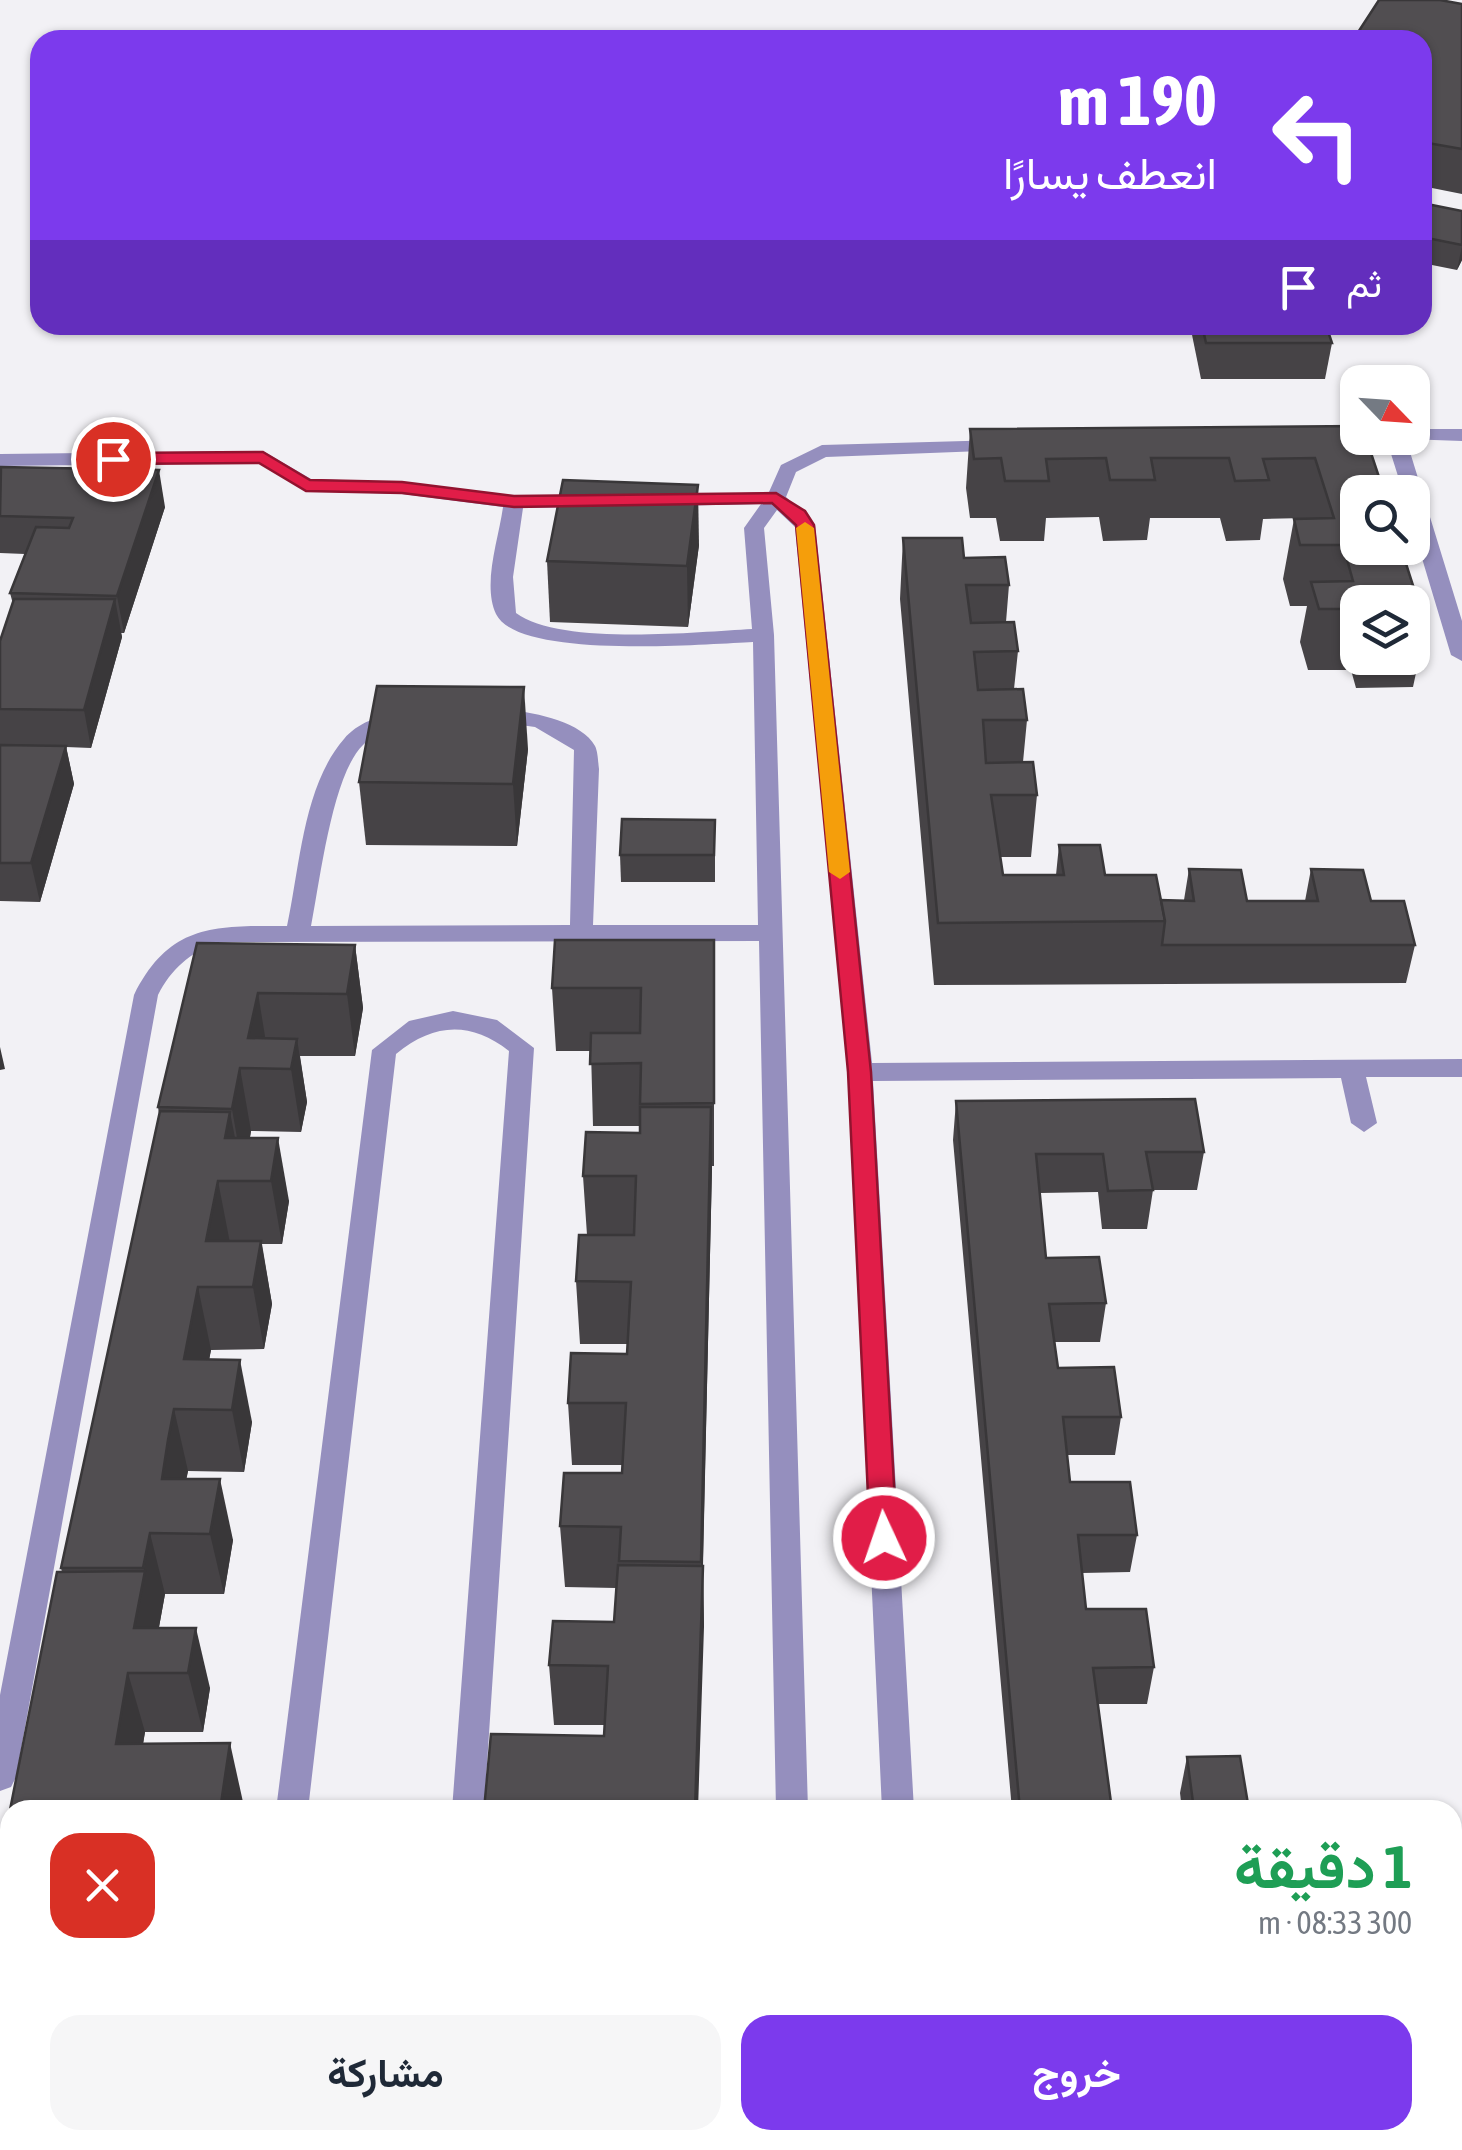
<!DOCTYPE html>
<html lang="ar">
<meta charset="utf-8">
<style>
:root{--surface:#fff;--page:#f6f6f7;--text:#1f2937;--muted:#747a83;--accent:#7c3aed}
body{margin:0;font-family:"Asap Condensed",Vazirmatn,sans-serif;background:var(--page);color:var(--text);direction:rtl;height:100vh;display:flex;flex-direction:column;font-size:38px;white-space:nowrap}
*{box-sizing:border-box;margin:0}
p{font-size:32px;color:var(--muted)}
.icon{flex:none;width:55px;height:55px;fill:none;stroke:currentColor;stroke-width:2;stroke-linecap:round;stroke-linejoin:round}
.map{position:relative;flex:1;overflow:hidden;direction:ltr}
.side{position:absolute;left:0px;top:1800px;width:1462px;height:350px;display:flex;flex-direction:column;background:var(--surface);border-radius:30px 30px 0 0;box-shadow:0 2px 8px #0004;direction:rtl}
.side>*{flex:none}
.banner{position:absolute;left:30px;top:30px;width:1402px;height:305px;border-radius:30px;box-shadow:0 2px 8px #0004;direction:rtl;background:#7c3aed;color:#fff;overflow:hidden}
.needle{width:65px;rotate:115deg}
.buttons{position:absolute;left:1340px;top:365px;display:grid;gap:20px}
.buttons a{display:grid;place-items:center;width:90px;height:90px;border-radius:20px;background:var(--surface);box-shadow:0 2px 8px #0004;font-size:50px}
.pin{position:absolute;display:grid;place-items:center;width:85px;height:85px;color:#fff;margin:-42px;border:5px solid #fff;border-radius:50%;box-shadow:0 2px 10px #0007}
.me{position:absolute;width:110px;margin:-55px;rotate:357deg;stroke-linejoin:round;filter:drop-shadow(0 0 8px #0008)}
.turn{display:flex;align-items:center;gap:35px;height:210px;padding:0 50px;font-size:45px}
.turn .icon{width:130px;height:130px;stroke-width:2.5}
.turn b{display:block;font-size:70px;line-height:85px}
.then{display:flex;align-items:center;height:95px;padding:0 50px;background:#0003;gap:20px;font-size:38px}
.round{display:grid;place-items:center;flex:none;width:105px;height:105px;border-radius:30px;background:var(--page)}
.head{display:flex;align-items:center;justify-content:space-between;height:170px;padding:0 50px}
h1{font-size:60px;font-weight:700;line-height:75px;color:#1e9e55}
.button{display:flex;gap:20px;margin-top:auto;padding:20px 50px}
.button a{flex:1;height:115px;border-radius:30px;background:var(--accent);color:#fff;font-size:40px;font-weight:700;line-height:115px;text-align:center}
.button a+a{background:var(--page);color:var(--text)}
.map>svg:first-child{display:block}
</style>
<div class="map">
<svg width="1462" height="2150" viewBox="0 0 1462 2150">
<rect width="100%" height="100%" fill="#f2f1f5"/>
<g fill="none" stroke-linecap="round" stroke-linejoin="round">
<g fill="#958fbe" fill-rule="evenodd">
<polygon points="1412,429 1462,429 1462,441 1406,439 1462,621 1462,661 1451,655 1412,525 1412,492 1403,492 1386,438 1412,438"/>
<path d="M1001 440 1008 442V450L826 457 796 472 786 497 815 525 872 1063 1462 1059V1077H1366L1377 1123 1364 1132 1351 1123 1341 1078 873 1081 914 1810H882L848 1072 795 527 777 510 764 528 774 635 808 1810H776L759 941 217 942C190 953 171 969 158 995L16 1777 11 1787 0 1791V1695L134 995C170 923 215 926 287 926 300 867 303 786 344 739 357 723 379 716 399 711L410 718C398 730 376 732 363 745 332 775 320 882 311 926L570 925 574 750 535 727 485 720 482 715 485 710 493 708C520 710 580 718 595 746 598 752 598 762 599 769L593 925H758L753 642C706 644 518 660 496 614 482 584 499 538 503 507L402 494 306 491 259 463 0 466V454L263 451 311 479 402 482 514 496 597 497V505L590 507 523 508 513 577 516 613C560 646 695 632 752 629L744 528 761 504 665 506 655 500 658 496 769 492 781 465 822 445Z"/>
<path d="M453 1011 497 1020 534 1048 484 1810H452L509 1051C470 1021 434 1023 396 1054L308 1810H276L372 1050 409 1021Z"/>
<rect x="1452" y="2088" width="10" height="32"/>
<rect x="0" y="2091" width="10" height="34"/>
<rect x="783" y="2140" width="34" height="10"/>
<rect x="898" y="2140" width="34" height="10"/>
</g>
</g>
<g fill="#464346" fill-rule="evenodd">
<polygon points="1462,4 1462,194 1422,186 1422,40"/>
<polygon points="1422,203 1462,211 1462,260 1457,270 1422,263"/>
<polygon points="1190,325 1326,325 1332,343 1325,379 1201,379"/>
<path d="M1358 426 1426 626 1413 687 1356 688 1351 670H1308L1300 642 1307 606H1290L1283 579 1294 519 1305 518 1263 519 1260 540 1226 541 1220 518H1150L1147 540 1103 541 1099 517 1046 518 1044 541H1000L996 518H970L966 488 970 429ZM1358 602H1412V658H1358Z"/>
<polygon points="0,470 165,507 124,633 121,633 122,637 91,748 66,747 74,784 40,902 0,901 0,641 13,604 10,593 25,554 0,553"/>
<polygon points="903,538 964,558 1009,585 1006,622 1018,651 1014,689 1027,720 1023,762 1037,795 1031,857 1000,857 1003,875 1056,875 1059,845 1105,875 1161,900 1184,900 1189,869 1247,901 1305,901 1311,869 1371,901 1415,945 1406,983 934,985 900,599"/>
<polygon points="699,545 688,627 550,622 547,561"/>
<polygon points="528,749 517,846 366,845 359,782"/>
<polygon points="715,820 715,882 621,882 620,855"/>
<polygon points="714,940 714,1166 712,1166 703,1566 704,1627 604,1736 605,1725 554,1725 549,1665 614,1622 616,1588 565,1587 560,1526 622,1473 623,1465 572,1465 568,1403 627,1354 628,1344 580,1344 576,1281 587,1235 583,1176 640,1133 640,1126 593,1126 591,1051 556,1051 552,988"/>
<polygon points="197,943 355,945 363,1008 355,1056 300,1056 307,1102 301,1132 251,1131 250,1138 289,1201 282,1244 262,1244 272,1304 264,1349 211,1350 209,1359 252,1422 244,1472 188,1471 186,1479 233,1540 224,1594 165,1594 159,1627 210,1688 203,1732 145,1732 143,1744 243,1802 10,1810 62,1572 61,1568 159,1114 158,1107"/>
<polygon points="956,1101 1204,1152 1197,1190 1153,1190 1147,1229 1102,1229 1098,1192 1040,1193 1046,1258 1106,1303 1100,1342 1055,1342 1058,1368 1121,1417 1115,1455 1067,1455 1070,1482 1137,1535 1130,1572 1082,1573 1086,1609 1154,1667 1147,1704 1098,1704 1112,1810 1012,1810 953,1140"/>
<polygon points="1187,1757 1249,1810 1182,1810 1180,1793"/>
</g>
<g fill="#393739">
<polygon points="1462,246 1462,260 1457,270"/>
<polygon points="159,470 165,507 124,633 117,596"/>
<polygon points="698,485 699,545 688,627 687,566"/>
<polygon points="115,599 122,637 91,748 84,710"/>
<polygon points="524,687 528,749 517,846 513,784"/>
<polygon points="66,746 74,784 40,902 31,863"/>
<polygon points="355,945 363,1008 355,1056 347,994"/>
<polygon points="258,993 268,1055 248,1038"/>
<polygon points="297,1039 307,1102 301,1132 291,1069"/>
<polygon points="0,1047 5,1069 0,1070"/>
<polygon points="240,1068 251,1131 243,1172 232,1109"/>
<polygon points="711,1107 712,1169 702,1601 703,1566 704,1627 698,1810 695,1810 702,1617 701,1562"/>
<polygon points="230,1112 242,1174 225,1138"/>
<polygon points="278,1138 289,1201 282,1244 271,1181"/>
<polygon points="218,1181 230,1243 206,1241"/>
<polygon points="261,1241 272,1304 264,1349 253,1287"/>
<polygon points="198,1287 211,1350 200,1410 184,1359"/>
<polygon points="240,1360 252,1422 244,1472 232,1410"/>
<polygon points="174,1409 188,1471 182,1502 162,1479"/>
<polygon points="220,1479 233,1540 224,1594 210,1534"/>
<polygon points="150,1533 165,1594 159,1627 160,1632 134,1628"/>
<polygon points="196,1628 210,1688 203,1732 188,1673"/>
<polygon points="128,1673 145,1732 133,1803 116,1744"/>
<polygon points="230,1743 243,1802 242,1810 220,1810"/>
</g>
<g fill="#514e51" stroke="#393739" stroke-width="2.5">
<polygon points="1379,0 1440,0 1462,4 1462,149 1422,142 1422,40 1353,40"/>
<polygon points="1422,203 1462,211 1462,245 1422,237"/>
<polygon points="1202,325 1326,325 1332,343 1206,343"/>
<polygon points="1358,426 1358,438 1366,438 1384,492 1358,492 1358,548 1401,548 1426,626 1412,626 1412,602 1358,602 1358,609 1319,609 1311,582 1353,581 1343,545 1300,545 1294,519 1334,518 1315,458 1263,459 1269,480 1235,481 1229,458 1151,458 1155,480 1110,480 1106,458 1046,459 1049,481 1005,481 1001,458 974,459 970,429"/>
<polygon points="1,467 159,470 117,596 10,593 36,527 69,528 73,518 0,516"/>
<polygon points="563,480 698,485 687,566 547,561"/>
<polygon points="903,538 962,538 964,558 1005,557 1009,585 966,585 971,623 1014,622 1018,651 974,652 978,690 1023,689 1027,720 983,720 986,763 1033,762 1037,795 991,795 1003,875 1064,875 1059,845 1100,845 1105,875 1156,875 1165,921 938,923"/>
<polygon points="14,599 115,599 84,710 0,709 0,641"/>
<polygon points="377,686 524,687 513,784 359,782"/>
<polygon points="0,745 66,746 31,863 0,863"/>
<polygon points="622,819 715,820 714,855 620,855"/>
<polygon points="1189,869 1241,870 1247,901 1318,901 1311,869 1363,870 1371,901 1404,901 1415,945 1162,945 1165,921 1161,900 1194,901"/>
<polygon points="555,940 714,940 714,1103 640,1104 641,1063 590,1064 591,1033 640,1033 641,988 552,988"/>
<polygon points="197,943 355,945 347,994 258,993 248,1038 297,1039 291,1069 240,1068 232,1109 158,1107"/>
<polygon points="1195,1099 1204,1152 1146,1152 1153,1190 1108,1191 1103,1154 1036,1154 1046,1258 1099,1257 1106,1303 1049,1304 1058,1368 1114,1367 1121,1417 1063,1417 1070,1482 1130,1482 1137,1535 1078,1535 1086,1609 1146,1609 1154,1667 1093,1668 1112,1810 1020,1810 956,1101"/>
<polygon points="640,1107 711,1107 701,1562 619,1561 621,1527 560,1526 564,1473 622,1473 626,1403 568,1403 571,1353 627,1354 631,1282 576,1281 579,1235 634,1235 636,1176 583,1176 586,1132 640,1133"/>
<polygon points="160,1111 230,1112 225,1138 278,1138 271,1181 218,1181 206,1241 261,1241 253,1287 198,1287 184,1359 240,1360 232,1410 174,1409 168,1440 162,1479 220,1479 210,1534 150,1533 143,1568 61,1568"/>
<polygon points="618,1565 703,1566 695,1810 484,1810 491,1734 604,1736 608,1666 549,1665 553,1621 614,1622"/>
<polygon points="145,1571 134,1628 196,1628 188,1673 128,1673 116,1744 230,1743 220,1810 10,1810 57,1572"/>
<polygon points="1240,1756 1249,1810 1194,1810 1187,1757"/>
</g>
<polygon fill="#e11d48" stroke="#92132f" stroke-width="2.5" points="263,452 310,480 402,482 514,496 776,493 805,511 814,525 871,1072 897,1538 893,1546 874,1546 870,1538 848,1072 796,525 772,503 514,507 402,493 306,491 259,463 113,464 104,459 113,453"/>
<polygon fill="#f59e0b" points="805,522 814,528 850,872 840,879 829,872 796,528"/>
</svg>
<div class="buttons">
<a><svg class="needle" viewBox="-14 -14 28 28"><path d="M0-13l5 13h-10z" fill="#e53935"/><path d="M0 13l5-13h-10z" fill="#747a83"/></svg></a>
<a><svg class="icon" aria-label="search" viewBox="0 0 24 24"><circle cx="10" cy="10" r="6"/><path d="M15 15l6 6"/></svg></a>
<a><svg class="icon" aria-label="layers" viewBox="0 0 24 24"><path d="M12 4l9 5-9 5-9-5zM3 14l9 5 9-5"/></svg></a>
</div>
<div class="pin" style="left:113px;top:459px;background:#d93025"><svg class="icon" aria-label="arrive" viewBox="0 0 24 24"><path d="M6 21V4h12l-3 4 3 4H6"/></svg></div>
<svg class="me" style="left:884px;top:1538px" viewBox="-20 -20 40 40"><circle r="17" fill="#e11d48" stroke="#fff" stroke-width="3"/><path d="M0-11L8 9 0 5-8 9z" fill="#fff"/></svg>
<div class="banner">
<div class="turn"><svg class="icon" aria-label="left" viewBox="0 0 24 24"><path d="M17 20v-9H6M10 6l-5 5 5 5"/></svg><div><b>190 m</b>انعطف يسارًا</div></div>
<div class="then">ثم<svg class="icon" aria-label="arrive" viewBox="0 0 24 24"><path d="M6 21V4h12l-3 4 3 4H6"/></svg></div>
</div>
<section class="side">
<div class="head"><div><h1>1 دقيقة</h1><p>300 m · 08:33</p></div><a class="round" style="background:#d93025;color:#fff"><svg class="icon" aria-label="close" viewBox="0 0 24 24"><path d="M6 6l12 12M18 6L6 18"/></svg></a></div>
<div class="button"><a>خروج</a><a>مشاركة</a></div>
</section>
</div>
